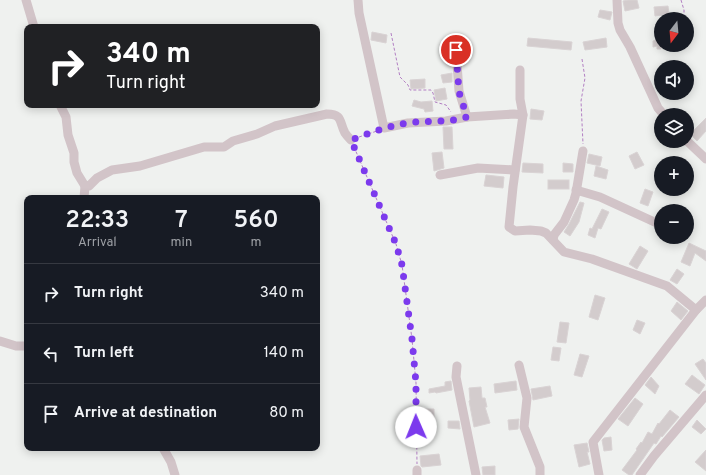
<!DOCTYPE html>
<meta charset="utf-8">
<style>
:root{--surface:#171b24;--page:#20242c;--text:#f1f3f6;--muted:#9ea1a6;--line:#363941}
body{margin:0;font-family:Overpass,sans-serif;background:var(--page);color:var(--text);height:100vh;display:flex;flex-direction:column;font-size:15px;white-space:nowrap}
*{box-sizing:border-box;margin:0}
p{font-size:13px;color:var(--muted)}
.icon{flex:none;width:22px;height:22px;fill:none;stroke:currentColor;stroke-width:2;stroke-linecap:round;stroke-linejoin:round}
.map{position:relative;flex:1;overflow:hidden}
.details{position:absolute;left:24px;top:195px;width:296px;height:256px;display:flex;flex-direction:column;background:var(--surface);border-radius:8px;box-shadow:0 2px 10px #0003}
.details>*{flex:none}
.banner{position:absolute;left:24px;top:24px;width:296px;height:84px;border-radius:8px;box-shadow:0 2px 10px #0003;background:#202124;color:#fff;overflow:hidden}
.needle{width:26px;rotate:196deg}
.controls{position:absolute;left:654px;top:12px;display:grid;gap:8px}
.controls a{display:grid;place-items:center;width:40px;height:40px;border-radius:50%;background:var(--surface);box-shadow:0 2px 10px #0003;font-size:20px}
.pin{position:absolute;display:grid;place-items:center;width:34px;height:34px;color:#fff;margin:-17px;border:2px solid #fff;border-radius:50%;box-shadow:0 1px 4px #0007}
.me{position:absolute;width:44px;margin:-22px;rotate:359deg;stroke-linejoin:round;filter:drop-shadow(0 0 3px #0008)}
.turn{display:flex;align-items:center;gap:14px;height:84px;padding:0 16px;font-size:18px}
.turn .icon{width:52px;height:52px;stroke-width:2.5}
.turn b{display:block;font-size:28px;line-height:34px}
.eta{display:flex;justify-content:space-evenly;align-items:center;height:68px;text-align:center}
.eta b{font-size:24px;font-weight:600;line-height:28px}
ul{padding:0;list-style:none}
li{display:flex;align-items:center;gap:12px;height:60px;padding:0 16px;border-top:1px solid var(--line)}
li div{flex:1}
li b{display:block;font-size:15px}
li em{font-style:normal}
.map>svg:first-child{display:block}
</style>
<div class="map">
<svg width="706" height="475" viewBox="0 0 706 475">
<rect width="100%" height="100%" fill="#eff1ef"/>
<g fill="#d3cccd" stroke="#d9d3d4">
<polygon points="628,0 637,0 639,8 625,11 623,1"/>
<polygon points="668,6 669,14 655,16 654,7"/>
<polygon points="600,10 612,12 610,20 598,17"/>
<polygon points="372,32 387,35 386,43 371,40"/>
<polygon points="661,34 661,49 657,49 657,46 653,47 653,41 657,40 656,35"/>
<polygon points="528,38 572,42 571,50 527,46"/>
<polygon points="606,38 607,47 585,50 583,42"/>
<polygon points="452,73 452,82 443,83 441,75"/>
<polygon points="425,79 425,88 411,89 410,80"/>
<polygon points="445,88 447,99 436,101 434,90"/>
<polygon points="414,100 421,102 432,101 433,111 425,112 424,109 412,106"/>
<polygon points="531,109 544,111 542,120 530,119"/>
<polygon points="706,118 706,131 697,141 690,134"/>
<polygon points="443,127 452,127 453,149 444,149"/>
<polygon points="442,152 444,168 434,171 432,153"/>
<polygon points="637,152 644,165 635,169 629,156"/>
<polygon points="589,154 602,157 600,166 587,163"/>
<polygon points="523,163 543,164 543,173 522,172"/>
<polygon points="563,163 573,164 573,172 563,172"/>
<polygon points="596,166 608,170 606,179 594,176"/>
<polygon points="486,175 504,177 503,188 484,186"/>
<rect x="548" y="180" width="21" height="9"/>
<polygon points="645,189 653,192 648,206 640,203"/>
<polygon points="580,202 584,203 579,222 570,236 564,232 569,224"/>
<polygon points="602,209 609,212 601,229 598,228 595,238 588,235 590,228 592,229"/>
<polygon points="689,243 706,251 706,261 695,253 690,266 681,262"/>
<polygon points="640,246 648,251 637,269 629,264"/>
<polygon points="677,269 684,274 677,284 670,280"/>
<polygon points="595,295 605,298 598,320 589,317"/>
<polygon points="677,302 688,311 681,320 671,311"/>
<polygon points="637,320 645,323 640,334 633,330"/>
<polygon points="560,322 569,323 566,343 557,342"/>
<polygon points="553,347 561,348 559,361 551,360"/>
<polygon points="580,354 589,356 582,377 574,375"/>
<polygon points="703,359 706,363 706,380 695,364"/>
<polygon points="692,375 705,385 699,394 685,384"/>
<polygon points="651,377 659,386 655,394 645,385"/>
<polygon points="451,381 452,390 436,393 435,392 429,393 429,389 445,386 445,382"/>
<polygon points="516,381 517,390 495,393 494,384"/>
<polygon points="550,386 552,396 533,400 531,389"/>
<polygon points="481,387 482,398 485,398 487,407 485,407 490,423 474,427 469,401 470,400 469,388"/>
<polygon points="635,398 643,404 628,426 618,419"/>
<polygon points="422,409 434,409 434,421 421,420"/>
<polygon points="670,410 679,417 662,437 661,436 656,444 654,443 632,475 629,475 622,470 637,450 636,449 641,442 642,443 648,432 652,434 658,423 659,424"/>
<polygon points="519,419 518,429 509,430 508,420"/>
<polygon points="697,420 706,429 701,434 692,427"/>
<polygon points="448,421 459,421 460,429 448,428"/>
<polygon points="611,437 612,450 604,451 602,440 604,438"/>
<polygon points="587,443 589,452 587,452 590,464 579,467 574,445"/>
<polygon points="706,450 706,471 695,462"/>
<polygon points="439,454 441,465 422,467 421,466 420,456"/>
<polygon points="495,466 495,475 483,475 482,467"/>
</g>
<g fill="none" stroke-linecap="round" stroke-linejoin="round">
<g stroke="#b27fc3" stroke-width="1" stroke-dasharray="3 2" stroke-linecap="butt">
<polyline points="681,0 684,10 684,19"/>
<polyline points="391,33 400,77 408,85 410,90 431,90 433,93 435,102 446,105 451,112"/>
<polyline points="582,59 585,78 581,101 583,144"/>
<polyline points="359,137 377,131"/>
<polyline points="354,147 396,244 402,265 412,339 416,383 417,464"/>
</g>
<g stroke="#d2c4c8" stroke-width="9">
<polyline points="26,0 34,27"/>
<polyline points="358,0 359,13 384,128 408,123 446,121 467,117"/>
<polyline points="617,0 618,23 620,30 630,47 658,108 664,115"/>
<polyline points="456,50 459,91 467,117 514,114 523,115 513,187 509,227 515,231 530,230 541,231 546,233 564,252 592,259 667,286 696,310"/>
<polyline points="520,70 520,99 523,115"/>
<path d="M60 105 66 117 68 135 74 153V162L77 173 85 186H89L97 178 112 170 140 166 204 147H224L233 141 257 134 275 126 327 114C343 114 339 122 345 133 347 136 349 138 351 140"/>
<polyline points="687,141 706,159"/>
<polyline points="440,175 478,168 515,170"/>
<polyline points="576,190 600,197 661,225"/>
<polyline points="84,198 85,186"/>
<polyline points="553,240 554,235 564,222 574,200 576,193 583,151"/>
<polyline points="0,341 16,346 27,346"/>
<polyline points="519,365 527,398 524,427 540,467 540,475"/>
<polyline points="457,366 456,377 476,475"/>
<polyline points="163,448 171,462 175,475"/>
<polyline points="417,470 417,475"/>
<polyline points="599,475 593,442 696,310 706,300"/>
<polyline points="640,475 654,456 706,395"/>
</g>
</g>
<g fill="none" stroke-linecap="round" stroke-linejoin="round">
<path stroke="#7c3aed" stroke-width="7" stroke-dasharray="0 12.6" d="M416 427V383L412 339 402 265 396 244 351 140C370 133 388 126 408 123 428 120 448 123 467 117L459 92 456 50"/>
</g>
</svg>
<div class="controls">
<a><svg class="needle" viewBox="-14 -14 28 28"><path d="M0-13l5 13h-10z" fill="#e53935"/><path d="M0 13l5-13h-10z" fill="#9ea1a6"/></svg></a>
<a><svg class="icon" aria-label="sound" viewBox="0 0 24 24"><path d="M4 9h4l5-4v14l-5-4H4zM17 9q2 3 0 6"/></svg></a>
<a><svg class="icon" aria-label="layers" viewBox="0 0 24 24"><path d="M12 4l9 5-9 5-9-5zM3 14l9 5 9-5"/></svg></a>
<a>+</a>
<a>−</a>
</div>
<div class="pin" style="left:456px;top:50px;background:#d93025"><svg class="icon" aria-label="arrive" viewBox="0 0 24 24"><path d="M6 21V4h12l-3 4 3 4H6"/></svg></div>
<svg class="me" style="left:416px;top:427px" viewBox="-20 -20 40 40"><circle r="19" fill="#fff"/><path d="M0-13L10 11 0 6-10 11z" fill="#7c3aed"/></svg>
<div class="banner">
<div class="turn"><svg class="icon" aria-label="right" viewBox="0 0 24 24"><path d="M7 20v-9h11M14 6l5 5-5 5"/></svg><div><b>340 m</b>Turn right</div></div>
</div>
<section class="details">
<div class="eta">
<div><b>22:33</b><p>Arrival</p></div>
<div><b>7</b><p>min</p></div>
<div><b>560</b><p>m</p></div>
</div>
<ul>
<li><svg class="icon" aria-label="right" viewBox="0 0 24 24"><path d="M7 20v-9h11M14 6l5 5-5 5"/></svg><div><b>Turn right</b></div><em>340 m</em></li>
<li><svg class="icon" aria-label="left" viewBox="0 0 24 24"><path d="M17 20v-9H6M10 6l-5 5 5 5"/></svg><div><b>Turn left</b></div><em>140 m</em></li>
<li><svg class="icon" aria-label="arrive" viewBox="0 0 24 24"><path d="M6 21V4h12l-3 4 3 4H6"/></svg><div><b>Arrive at destination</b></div><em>80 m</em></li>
</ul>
</section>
</div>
